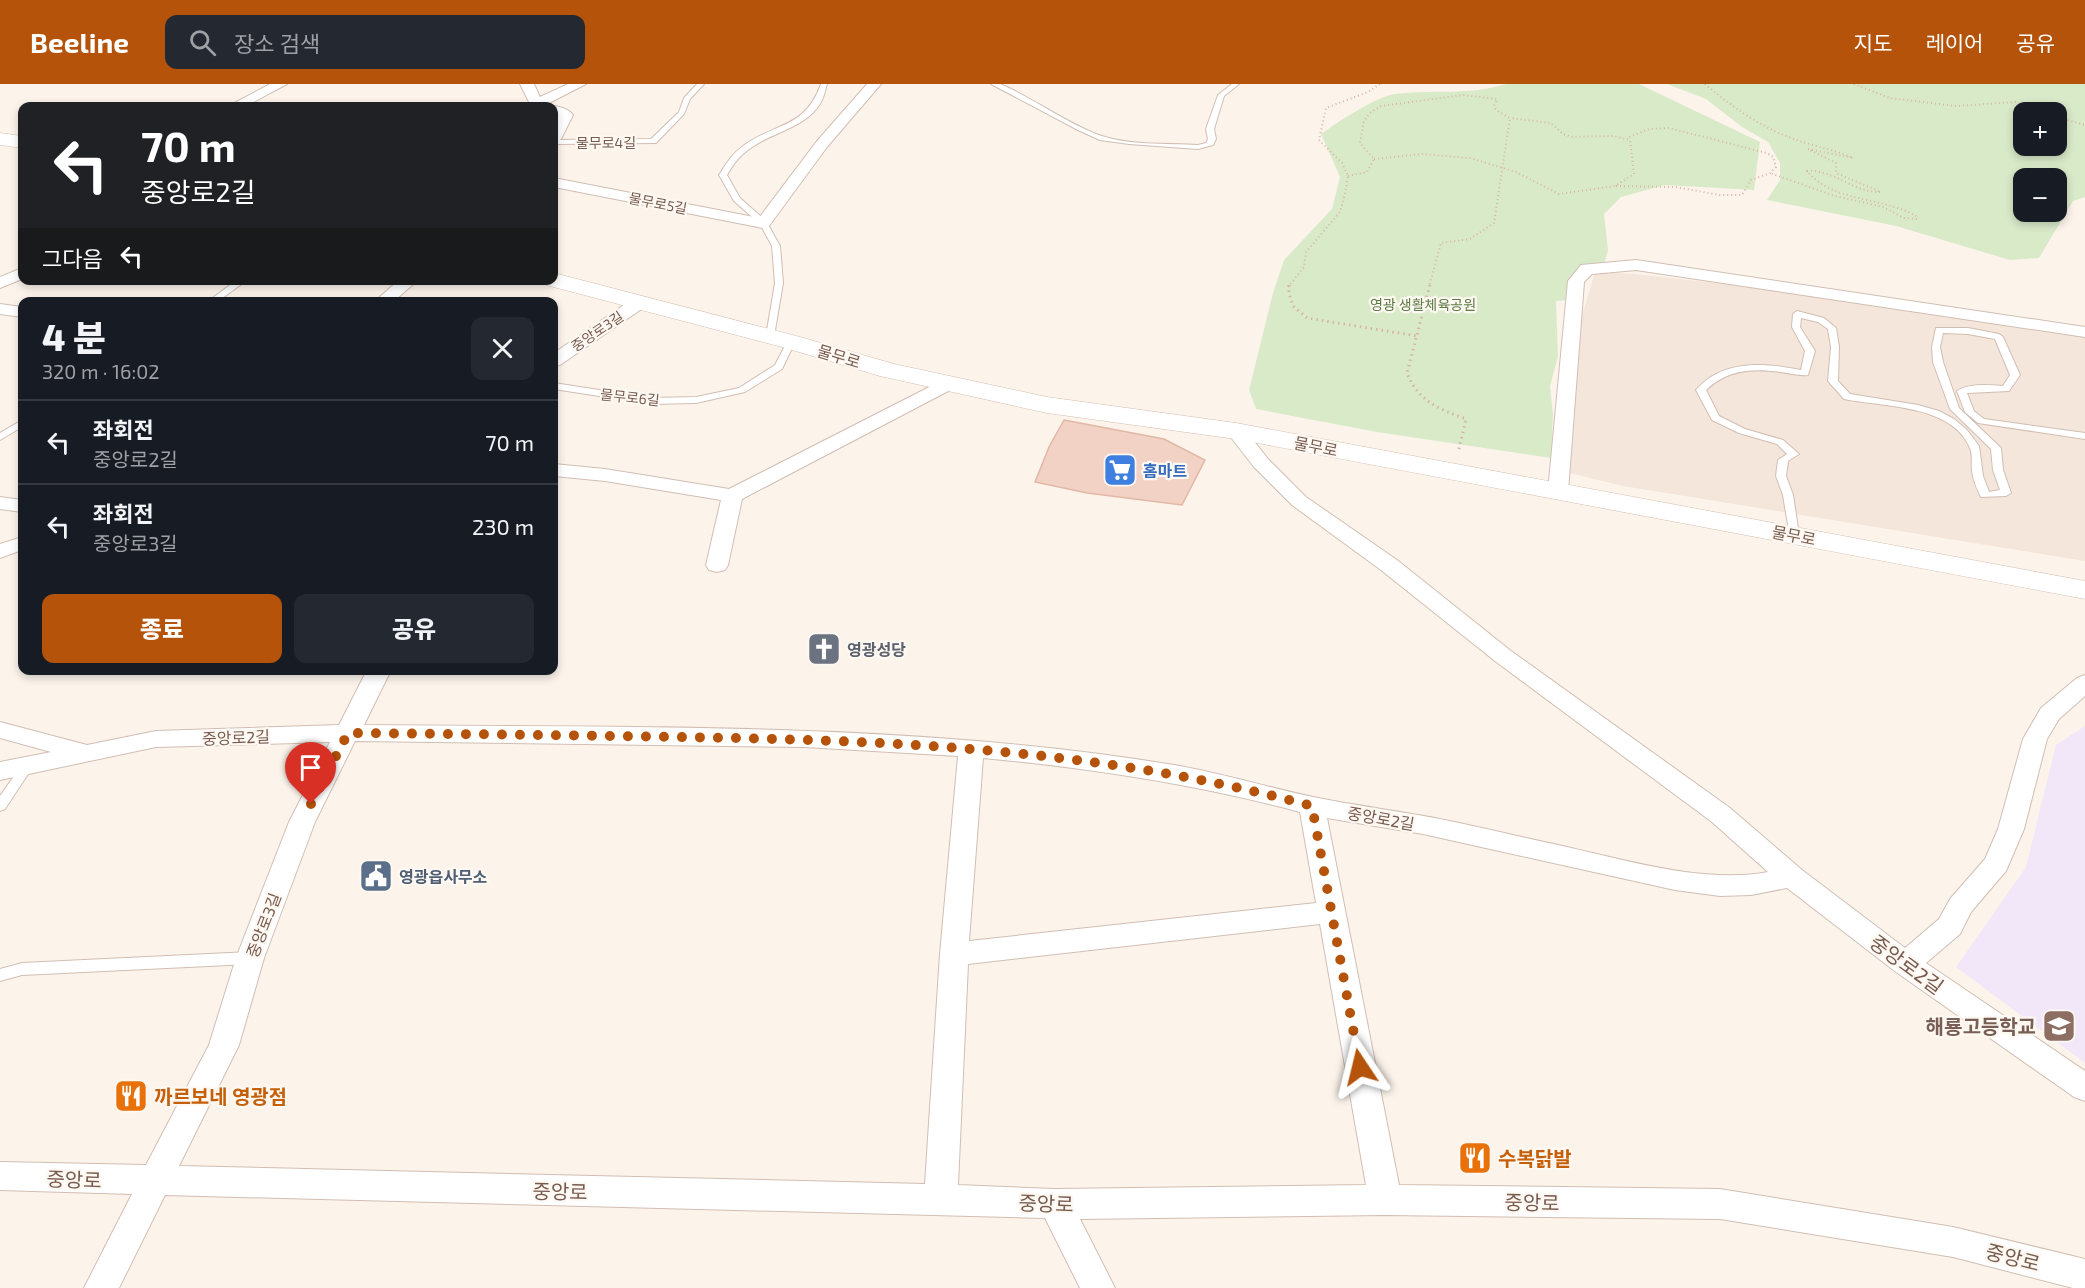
<!DOCTYPE html>
<html lang="ko">
<meta charset="utf-8">
<style>
:root{--surface:#171b24;--page:#242831;--text:#f1f3f6;--muted:#9ea1a6;--line:#363941;--accent:#b45309}
body{margin:0;font-family:"Exo 2","Noto Sans KR",sans-serif;background:var(--page);color:var(--text);height:100vh;display:flex;flex-direction:column;font-size:22px;white-space:nowrap}
*{box-sizing:border-box;margin:0}
p{font-size:20px;color:var(--muted)}
.icon{flex:none;width:33px;height:33px;fill:none;stroke:currentColor;stroke-width:2;stroke-linecap:round;stroke-linejoin:round}
.map{position:relative;flex:1;overflow:hidden}
.side{position:absolute;left:18px;top:213px;width:540px;height:378px;display:flex;flex-direction:column;background:var(--surface);border-radius:12px;box-shadow:0 3px 9px #0003}
.side>*{flex:none}
.top-card{position:absolute;left:18px;top:18px;width:540px;height:183px;border-radius:12px;box-shadow:0 3px 9px #0003;background:#202124;color:#fff;overflow:hidden}
.controls{position:absolute;left:2013px;top:18px;display:grid;gap:12px}
.controls a{display:grid;place-items:center;width:54px;height:54px;border-radius:12px;background:var(--surface);box-shadow:0 3px 9px #0003;font-size:30px}
.pin{position:absolute;display:grid;place-items:center;width:51px;height:51px;color:#fff;margin:-62px -26px;border-radius:50% 50% 50% 0;rotate:-45deg;box-shadow:0 0 6px #0007}
.pin .icon{rotate:45deg}
.me{position:absolute;width:66px;margin:-33px;rotate:350deg;stroke-linejoin:round;filter:drop-shadow(0 0 4px #0008)}
.turn{display:flex;align-items:center;gap:21px;height:126px;padding:0 24px;font-size:27px}
.turn .icon{width:78px;height:78px;stroke-width:2.5}
.turn b{display:block;font-size:42px;line-height:51px}
.then{display:flex;align-items:center;height:57px;padding:0 24px;background:#0003;gap:12px;font-size:22px}
.round{display:grid;place-items:center;flex:none;width:63px;height:63px;border-radius:12px;background:var(--page)}
.headline{display:flex;align-items:center;justify-content:space-between;height:102px;padding:0 24px}
h1{font-size:36px;font-weight:800;line-height:45px}
.action{display:flex;gap:12px;margin-top:auto;padding:12px 24px}
.action a{flex:1;height:69px;border-radius:12px;background:var(--accent);color:#fff;font-size:24px;font-weight:800;line-height:69px;text-align:center}
.action a+a{background:var(--page);color:var(--text)}
ul{padding:0;list-style:none}
li{display:flex;align-items:center;gap:18px;height:84px;padding:0 24px;border-top:2px solid var(--line)}
li div{flex:1}
li b{display:block;font-size:22px}
li em{font-style:normal}
header{display:flex;align-items:center;gap:36px;box-sizing:border-box;height:84px;padding:0 30px;background:var(--accent);color:#fff}
header strong{font-size:28px}
nav{display:flex;gap:33px;margin-inline-start:auto;font-size:21px}
.search{width:420px;height:54px;background:var(--page);display:flex;align-items:center;gap:15px;box-sizing:border-box;padding:0 21px;border-radius:12px;color:var(--muted);font-size:22px}
.map>svg:first-child{display:block}
</style>
<header>
<strong>Beeline</strong>
<div class="search"><svg class="icon" aria-label="search" viewBox="0 0 24 24"><circle cx="10" cy="10" r="6"/><path d="M15 15l6 6"/></svg>장소 검색</div>
<nav><a>지도</a><a>레이어</a><a>공유</a></nav>
</header>
<div class="map">
<svg width="2085" height="1204" viewBox="0 0 2085 1204">
<rect width="100%" height="100%" fill="#fcf4eb"/>
<polygon fill="#f4e6da" points="1595,188 1634,190 1862,215 2085,249 2085,477 1623,402 1565,388 1571,269"/>
<polygon fill="#f1e7f9" points="2085,642 2085,979 1956,883 2026,783 2056,661"/>
<g fill="#d9eac9" fill-rule="evenodd">
<path d="M1506 0H1639L1760 58 1754 106 1665 101 1621 113 1604 130 1608 166 1604 181 1579 183 1583 215 1556 217 1558 272 1550 302 1553 331 1551 374 1377 348 1256 325 1249 306 1273 209 1284 176 1332 125 1340 93 1321 50C1338 38 1375 13 1395 10 1434 5 1467 12 1506 0Z"/>
<path d="M1667 0H2085V113L2073 117 2039 174 2010 176 1896 142 1767 116 1780 96V79L1768 58 1742 43 1706 15ZM2056 28V62H2024V28ZM2024 94H2056V128H2024Z"/>
</g>
<polygon fill="#f1d2c4" stroke="#e3b7a5" stroke-width="1.5" points="1064,336 1164,355 1205,376 1182,421 1087,409 1035,398 1049,363"/>
<g fill="none" stroke-linecap="round" stroke-linejoin="round">
<defs>
<g id="lane">
<polygon points="697,0 704,0 690,15 684,30 656,59 554,60 554,56 651,55 679,28 684,14"/>
<path d="M821 0H827C825 6 824 13 821 18 806 45 770 48 748 66 738 73 733 81 727 91L740 114 766 137 780 162 783 199 774 252 770 255 766 252 775 199 772 162 760 140 734 117 719 91C726 80 732 70 743 62 776 38 805 45 821 0Z"/>
<path d="M991 0H1000L1009 4C1038 18 1066 38 1096 50 1127 62 1166 59 1198 61L1206 59 1208 55 1206 45 1218 11 1232 0H1239L1224 12 1214 45 1216 55 1213 61 1198 65 1129 60 1100 56 1078 46Z"/>
<polygon points="237,196 247,196 217,218 207,218"/>
<path d="M1797 227 1824 234 1836 244 1839 263 1838 297 1850 310 1918 321 1939 327 1954 335 1967 346 1979 362 1983 392 1989 408 2000 406 1993 386 1991 365 1950 325 1933 278 1932 263 1936 244H1968L1999 250 2003 253 2020 291 2009 307 1967 309 1974 327 1984 335 2085 349V355L1978 339 1965 328 1957 307C1969 299 1989 301 2003 302L2010 291 1995 255 1968 250 1943 249 1940 263 1943 278 1959 324 2001 364 2003 386 2011 409 2006 412 1981 413C1977 405 1973 396 1972 387 1971 379 1973 371 1970 364 1952 320 1882 323 1844 315L1828 297 1831 263 1828 245 1818 238 1801 234 1800 243 1815 267 1808 291C1799 292 1789 289 1780 288 1752 284 1727 286 1706 306L1719 332 1745 345 1783 356 1799 370 1788 377 1786 392 1793 411 1799 451 1794 454 1790 453 1783 411 1776 392 1778 376 1787 370 1777 360 1739 349 1712 336 1696 306C1723 275 1765 279 1801 286L1805 267 1792 243 1793 230Z"/>
<polygon points="791,255 795,258 782,285 745,308 696,319 651,320 554,305 554,299 651,314 696,313 739,304 775,281 787,258"/>
<polygon points="22,336 22,343 0,356 0,349"/>
<polygon points="28,677 34,681 5,725 0,727 0,712 24,678"/>
<polygon points="250,868 255,870 257,874 255,878 250,880 22,891 0,897 0,885 22,879"/>
</g>
<g id="street">
<polygon points="270,0 287,0 246,22 229,22"/>
<polygon points="520,0 534,0 540,13 568,0 586,0 549,19 550,22 526,22 529,18"/>
<polygon points="867,0 881,0 827,63 769,142 763,144 554,103 554,94 759,134 817,57"/>
<path d="M552 22C558 22 569 25 573 31L561 55 554 59V42L558 33 554 31V22Z"/>
<polygon points="1636,176 2085,243 2085,253 1636,186 1592,190 1584,198 1568,407 1565,411 1558,413 1551,411 1548,407 1568,197 1581,181"/>
<polygon points="22,184 22,195 0,204 0,193"/>
<polygon points="399,196 418,196 393,218 374,218"/>
<polygon points="640,213 646,214 649,218 646,222 560,281 554,282 554,269 634,214"/>
<polygon points="0,220 22,223 22,233 0,230"/>
<polygon points="947,294 954,296 956,300 954,304 742,415 728,481 725,486 717,488 709,486 706,481 721,416 605,397 554,392 554,380 605,385 729,405"/>
<path d="M1236 341 1243 343 1268 375 1306 413 1397 476 1511 567 1730 724 1802 786 1905 864 1939 835 1950 815 1985 775 1998 745 2023 655 2041 624 2077 594 2085 591V612L2059 635 2047 655 2024 745 2006 787 1971 828 1960 850 1926 879 2085 987V1017L2074 1013 1896 888 1787 804 1751 811 1720 812 1675 806 1423 750 1327 734 1399 1101 1720 1105 1953 1143 2085 1175V1204H2073L1953 1173 1720 1135 1385 1131 1080 1135 1115 1204H1080L1045 1134 165 1111 119 1204H84L132 1110 0 1106V1078L146 1081 209 961 236 874 289 738 330 658 156 663 0 696V678L51 668 0 654V638L87 661 156 647 339 641 367 586H391L364 641C634 644 907 637 1174 681 1221 689 1266 703 1313 713 1348 720 1383 725 1418 731 1460 738 1502 749 1544 758 1613 772 1699 801 1768 788L1712 738 1495 577 1381 486 1292 421 1254 383 1226 347 1229 343ZM355 657 805 663 958 672 940 870 925 1100 179 1082 239 961 264 874 315 738ZM983 674C1090 684 1196 700 1300 728L1316 819 969 857ZM1320 840 1366 1101 1055 1105 958 1101 968 880Z"/>
<polygon points="0,413 22,416 22,428 0,425"/>
<polygon points="22,453 22,466 0,474 0,460"/>
</g>
<g id="secondary">
<polygon points="0,49 22,52 22,64 0,61"/>
<polygon points="554,189 800,253 894,280 1047,313 1236,339 2085,497 2085,515 1236,355 1047,329 880,292 782,263 546,201 543,196 554,196"/>
</g>
</defs>
<use href="#lane" stroke="#d1beb3" stroke-width="2"/>
<use href="#street" stroke="#d1beb3" stroke-width="2"/>
<use href="#secondary" stroke="#d4bdb0" stroke-width="1"/>
<g stroke="#d6b5a6" stroke-width="2" stroke-dasharray="1 3" stroke-linecap="butt">
<path d="M1705 0C1731 22 1759 42 1791 54 1812 62 1833 65 1853 74L1808 65 1836 79V89L1881 108C1854 109 1833 85 1807 87 1832 118 1883 113 1916 132L1917 135 1904 134 1883 123 1835 112 1770 89"/>
<polyline points="1854,0 1890,14 1956,22 2015,18 2044,28"/>
<polyline points="2056,33 2085,41"/>
<polyline points="1374,75 1422,70 1470,74 1516,88 1559,110 1615,102 1634,90 1630,56 1613,52 1571,53 1563,50 1551,39 1510,34"/>
<polyline points="1348,92 1367,88 1374,75 1360,59 1364,37 1370,29 1381,22 1463,11 1497,15 1494,22 1496,26 1510,34 1494,139 1470,155 1441,159 1429,203"/>
<polyline points="1616,102 1676,103 1719,111 1742,111 1751,96 1770,89 1776,83 1773,73 1767,69 1669,44 1649,45 1627,54"/>
<polyline points="1288,203 1304,183 1306,168 1340,128 1345,110 1348,92 1342,79 1319,56 1326,24 1368,8 1380,0"/>
</g>
<g stroke="#d6b5a6" stroke-width="3" stroke-dasharray="1.5 4" stroke-linecap="butt">
<polyline points="1289,201 1289,209 1293,222 1307,234 1417,252"/>
<path d="M1430 201 1407 289C1418 317 1439 325 1466 335L1458 369"/>
</g>
<use href="#lane" fill="#fff" fill-rule="evenodd"/>
<use href="#street" fill="#fff" fill-rule="evenodd"/>
<use href="#secondary" fill="#fff" fill-rule="evenodd"/>
</g>
<g fill="none" stroke-linecap="round" stroke-linejoin="round">
<path stroke="#b45309" stroke-width="10" stroke-dasharray="0 18" d="M311 720 348 649C457 650 566 651 675 653 890 656 1103 665 1312 722L1360 983"/>
</g>
<defs>
<symbol id="supermarket-square" viewBox="-11 -11 22 22"><rect x="-9" y="-9" width="18" height="18" rx="4" fill="#3f7fe0" stroke="#fef8f2"/><path d="M-6-5.5h2.5l.6 2H6L4.5 2H-2.5L-4.4-4H-6ZM-1.5 3.2a1.3 1.3 0 1 0 .1 0ZM3 3.2a1.3 1.3 0 1 0 .1 0Z" fill="#fff"/></symbol>
<symbol id="church-square" viewBox="-11 -11 22 22"><rect x="-9" y="-9" width="18" height="18" rx="4" fill="#6b7280" stroke="#fef8f2"/><path d="M-1.2-6h2.4v3.5h3.3v2.4h-3.3V6h-2.4V-.1h-3.3v-2.4h3.3Z" fill="#fff"/></symbol>
<symbol id="civic-square" viewBox="-11 -11 22 22"><rect x="-9" y="-9" width="18" height="18" rx="4" fill="#5c6f8a" stroke="#fef8f2"/><path d="M-.6-6.5H3V-4.5H.6V-3L4-1V1h2V6H-6V1h2V-1L-.6-3ZM-1.2 2.5V6h2.4V2.5Z" fill="#fff"/></symbol>
<symbol id="school-square" viewBox="-11 -11 22 22"><rect x="-9" y="-9" width="18" height="18" rx="4" fill="#8d6e63" stroke="#fef8f2"/><path d="M0-5L7-2L0 1L-7-2ZM-4 1L0 2.5L4 1V4Q0 6-4 4Z" fill="#fff"/></symbol>
<symbol id="restaurant-square" viewBox="-11 -11 22 22"><rect x="-9" y="-9" width="18" height="18" rx="4" fill="#e8710a" stroke="#fef8f2"/><path d="M-5-6h1v4h1v-4h1v4h1v-4h1v5L-1.5 .5V6h-2V.5L-5-1ZM5-6V6H3V1.5H1.5Q1.5-4 5-6Z" fill="#fff"/></symbol>
</defs>
<g fill-rule="evenodd">
<use href="#supermarket-square" x="1101" y="367" width="38" height="38"/>
<use href="#church-square" x="805" y="546" width="38" height="38"/>
<use href="#civic-square" x="357" y="773" width="38" height="38"/>
<use href="#school-square" x="2040" y="923" width="38" height="38"/>
<use href="#restaurant-square" x="112" y="993" width="38" height="38"/>
<use href="#restaurant-square" x="1456" y="1055" width="38" height="38"/>
</g>
<g text-anchor="middle" dominant-baseline="central" stroke-width="4.5" stroke-linejoin="round" paint-order="stroke">
<g font-size="14" fill="#775a4e" stroke="#fef8f2">
<text x="606" y="58">물무로4길</text>
<text transform="translate(658 119) rotate(11)">물무로5길</text>
<text transform="translate(597 247) rotate(-34)">중앙로3길</text>
<text transform="translate(630 313) rotate(6)">물무로6길</text>
</g>
<g font-size="14" fill="#5b7c46" stroke="#fef8f2">
<text x="1423" y="220">영광 생활체육공원</text>
</g>
<g font-size="16" fill="#775a4e" stroke="#fef8f2">
<text transform="translate(839 272) rotate(17)">물무로</text>
<text transform="translate(1316 362) rotate(11)">물무로</text>
<text transform="translate(1794 451) rotate(11)">물무로</text>
<text transform="translate(236 653) rotate(-2)">중앙로2길</text>
<text transform="translate(1381 734) rotate(10)">중앙로2길</text>
<text transform="translate(263 841) rotate(-69)">중앙로3길</text>
</g>
<g font-size="16" font-weight="bold" fill="#366cbe" stroke="#fef8f2" text-anchor="start">
<text x="1143" y="386">홈마트</text>
</g>
<g font-size="16" font-weight="bold" fill="#5b616d" stroke="#fef8f2" text-anchor="start">
<text x="847" y="565">영광성당</text>
</g>
<g font-size="16" font-weight="bold" fill="#4e5e75" stroke="#fef8f2" text-anchor="start">
<text x="399" y="792">영광읍사무소</text>
</g>
<g font-size="20" fill="#775a4e" stroke="#fef8f2">
<text transform="translate(1907 880) rotate(36)">중앙로2길</text>
<text transform="translate(74 1095) rotate(2)">중앙로</text>
<text transform="translate(560 1107) rotate(1)">중앙로</text>
<text transform="translate(1532 1118) rotate(1)">중앙로</text>
<text transform="translate(1046 1119) rotate(2)">중앙로</text>
<text transform="translate(2013 1173) rotate(14)">중앙로</text>
</g>
<g font-size="20" font-weight="bold" fill="#785e54" stroke="#fef8f2" text-anchor="end">
<text x="2036" y="942">해룡고등학교</text>
</g>
<g font-size="20" font-weight="bold" fill="#c56008" stroke="#fef8f2" text-anchor="start">
<text x="154" y="1012">까르보네 영광점</text>
<text x="1498" y="1074">수복닭발</text>
</g>
</g>
</svg>
<div class="controls">
<a>+</a>
<a>−</a>
</div>
<div class="pin" style="left:311px;top:720px;background:#d93025"><svg class="icon" aria-label="arrive" viewBox="0 0 24 24"><path d="M6 21V4h12l-3 4 3 4H6"/></svg></div>
<svg class="me" style="left:1360px;top:983px" viewBox="-20 -20 40 40"><path d="M0-17L14 15 0 8-14 15z" fill="#b45309" stroke="#fff" stroke-width="4"/></svg>
<div class="top-card">
<div class="turn"><svg class="icon" aria-label="left" viewBox="0 0 24 24"><path d="M17 20v-9H6M10 6l-5 5 5 5"/></svg><div><b>70 m</b>중앙로2길</div></div>
<div class="then">그다음<svg class="icon" aria-label="left" viewBox="0 0 24 24"><path d="M17 20v-9H6M10 6l-5 5 5 5"/></svg></div>
</div>
<section class="side">
<div class="headline"><div><h1>4 분</h1><p>320 m · 16:02</p></div><a class="round"><svg class="icon" aria-label="close" viewBox="0 0 24 24"><path d="M6 6l12 12M18 6L6 18"/></svg></a></div>
<ul>
<li><svg class="icon" aria-label="left" viewBox="0 0 24 24"><path d="M17 20v-9H6M10 6l-5 5 5 5"/></svg><div><b>좌회전</b><p>중앙로2길</p></div><em>70 m</em></li>
<li><svg class="icon" aria-label="left" viewBox="0 0 24 24"><path d="M17 20v-9H6M10 6l-5 5 5 5"/></svg><div><b>좌회전</b><p>중앙로3길</p></div><em>230 m</em></li>
</ul>
<div class="action"><a>종료</a><a>공유</a></div>
</section>
</div>
